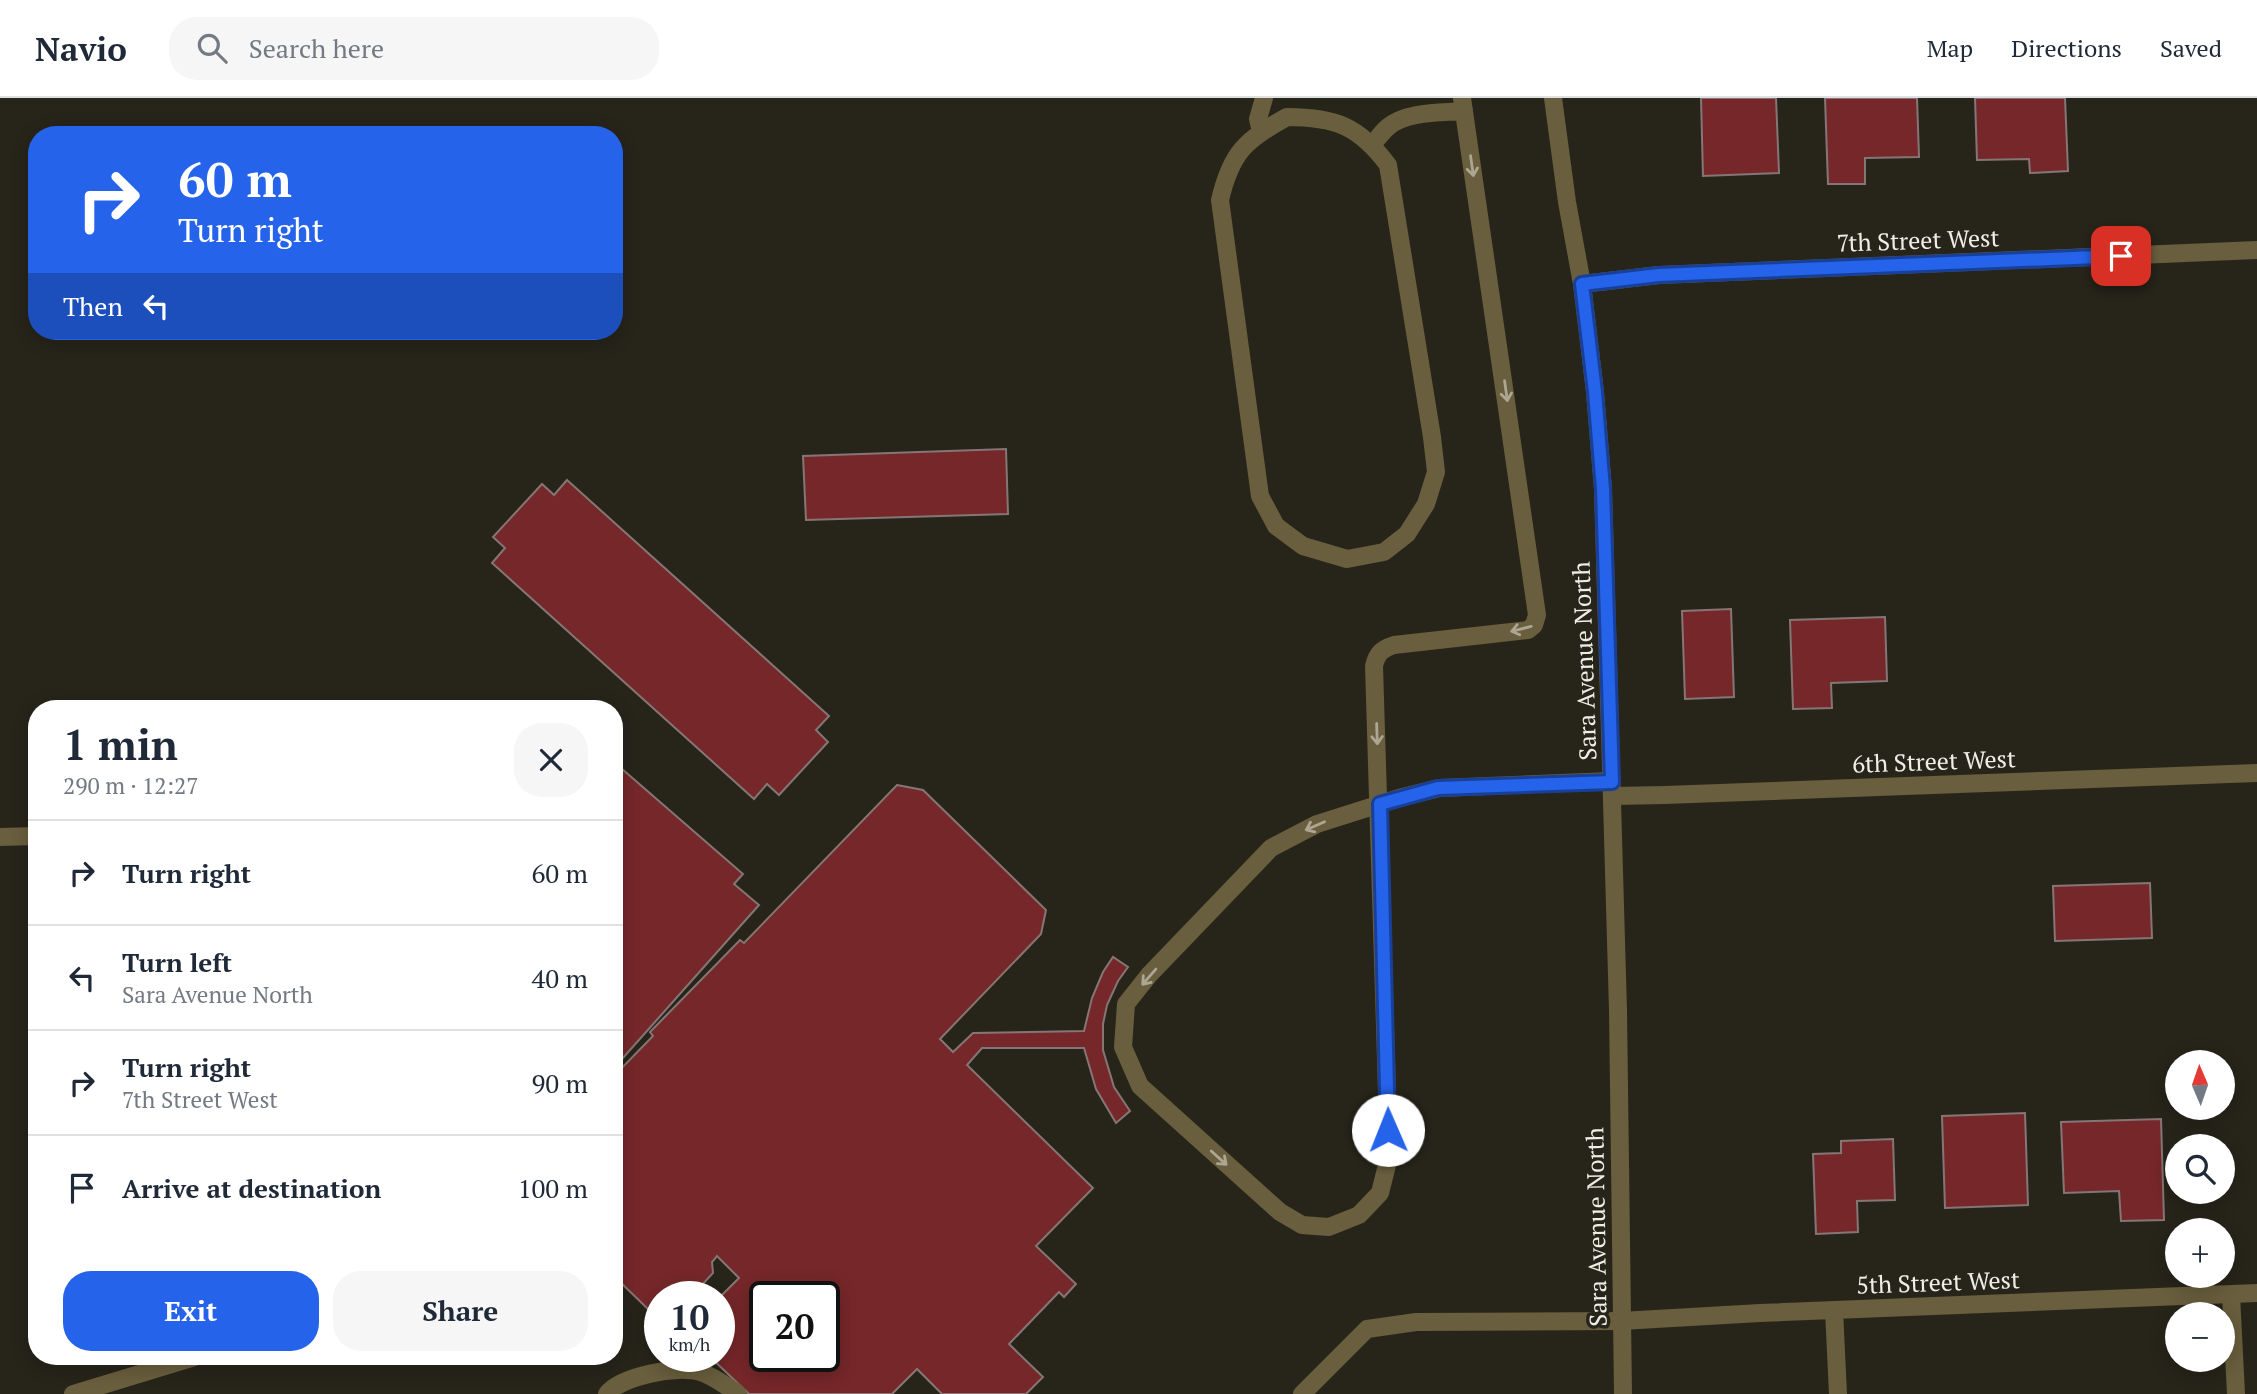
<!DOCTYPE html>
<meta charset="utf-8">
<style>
:root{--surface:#fff;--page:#f6f6f7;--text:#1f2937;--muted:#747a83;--line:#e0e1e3;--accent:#2563eb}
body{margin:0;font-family:"PT Serif",serif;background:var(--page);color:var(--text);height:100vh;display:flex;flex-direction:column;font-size:26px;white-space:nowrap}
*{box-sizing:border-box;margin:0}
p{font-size:23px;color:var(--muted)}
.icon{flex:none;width:38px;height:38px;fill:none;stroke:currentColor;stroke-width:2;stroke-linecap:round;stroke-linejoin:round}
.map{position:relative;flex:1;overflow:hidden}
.sheet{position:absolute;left:28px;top:602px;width:595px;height:665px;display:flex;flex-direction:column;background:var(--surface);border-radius:28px;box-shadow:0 4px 18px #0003}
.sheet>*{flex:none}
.guide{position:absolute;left:28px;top:28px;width:595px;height:214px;border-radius:28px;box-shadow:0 4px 18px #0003;background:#2563eb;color:#fff;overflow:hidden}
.needle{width:46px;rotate:358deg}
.controls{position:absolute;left:2165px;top:952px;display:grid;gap:14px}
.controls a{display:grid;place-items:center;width:70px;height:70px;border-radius:50%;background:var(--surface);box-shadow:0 4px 18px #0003;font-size:35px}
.speed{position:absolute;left:644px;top:1183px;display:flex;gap:14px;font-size:35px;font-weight:700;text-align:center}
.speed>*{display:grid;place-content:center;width:91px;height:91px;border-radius:50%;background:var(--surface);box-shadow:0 4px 18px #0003;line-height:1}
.speed small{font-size:18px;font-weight:400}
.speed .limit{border:4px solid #111;border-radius:10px;background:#fff;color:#111}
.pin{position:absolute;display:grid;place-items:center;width:60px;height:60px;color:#fff;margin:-30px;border-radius:14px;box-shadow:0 4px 10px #0006}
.me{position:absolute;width:77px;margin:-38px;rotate:359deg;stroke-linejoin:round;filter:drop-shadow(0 0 5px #0008)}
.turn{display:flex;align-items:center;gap:24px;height:147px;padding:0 35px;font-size:32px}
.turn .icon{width:91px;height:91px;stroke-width:2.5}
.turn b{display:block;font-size:49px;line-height:60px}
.then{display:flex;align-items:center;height:66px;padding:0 35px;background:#0003;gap:14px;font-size:26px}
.round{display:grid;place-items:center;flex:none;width:74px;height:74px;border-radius:28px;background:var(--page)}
.summary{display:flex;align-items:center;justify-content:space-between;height:119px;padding:0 35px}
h1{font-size:42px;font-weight:700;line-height:52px}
.action{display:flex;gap:14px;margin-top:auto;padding:14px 35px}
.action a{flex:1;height:80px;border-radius:28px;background:var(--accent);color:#fff;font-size:28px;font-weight:700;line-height:80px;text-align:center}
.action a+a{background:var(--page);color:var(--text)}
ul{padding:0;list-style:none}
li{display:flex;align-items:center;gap:21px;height:105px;padding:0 35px;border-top:2px solid var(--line)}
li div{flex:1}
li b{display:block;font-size:26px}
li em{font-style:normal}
header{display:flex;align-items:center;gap:42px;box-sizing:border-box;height:98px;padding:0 35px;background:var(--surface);border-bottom:2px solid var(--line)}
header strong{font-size:33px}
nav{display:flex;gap:38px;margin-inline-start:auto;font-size:24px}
.search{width:490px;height:63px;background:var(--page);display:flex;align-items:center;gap:18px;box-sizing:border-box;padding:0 24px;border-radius:28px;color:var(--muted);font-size:26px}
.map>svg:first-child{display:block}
</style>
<header>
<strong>Navio</strong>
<div class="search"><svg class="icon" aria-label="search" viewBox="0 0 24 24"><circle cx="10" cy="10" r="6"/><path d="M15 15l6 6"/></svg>Search here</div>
<nav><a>Map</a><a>Directions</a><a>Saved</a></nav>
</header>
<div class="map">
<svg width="2257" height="1296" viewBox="0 0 2257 1296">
<rect width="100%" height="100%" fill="#27251a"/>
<g fill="#762729" stroke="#857675" stroke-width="2" fill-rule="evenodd">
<polygon points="1701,0 1776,0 1779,75 1703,78"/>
<polygon points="1825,0 1917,0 1919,59 1865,60 1865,86 1828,86"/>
<polygon points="1975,0 2065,0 2068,73 2030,75 2029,61 1977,62"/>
<polygon points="1006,351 1008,416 806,422 803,358"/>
<polygon points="567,382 829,618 816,632 828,644 779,697 767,686 754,701 492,465 505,450 493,439 542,386 554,397"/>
<polygon points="1731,511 1734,599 1685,601 1682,513"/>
<polygon points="1885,519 1887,583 1831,585 1832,610 1793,611 1790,522"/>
<polygon points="614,664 743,776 734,786 759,807 614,970"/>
<path d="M897 687 923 692 1046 812 1041 836 940 941 953 954 973 935 1084 933 1092 900 1103 874 1113 859 1128 869 1118 883 1107 907 1103 926V952L1114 989 1130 1013 1116 1025 1096 991 1084 950H982L967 967 1093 1090 1036 1148 1076 1186 1064 1199 1059 1194 1009 1246 1043 1279 1026 1296H942L917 1271 892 1296H749L709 1258H719V1200L739 1180 717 1158 712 1164 713 1175 691 1199H660V1214L650 1213 614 1178V978L653 938 650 934 740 842 744 845ZM765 1199H824V1258H765Z"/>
<polygon points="2150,785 2152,840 2055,843 2053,788"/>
<polygon points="2025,1015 2028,1107 1945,1110 1942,1018"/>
<polygon points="2161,1021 2164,1122 2121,1123 2119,1093 2064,1095 2061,1024"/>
<polygon points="1893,1041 1895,1102 1857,1103 1858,1134 1816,1136 1813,1056 1841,1055 1841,1043"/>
</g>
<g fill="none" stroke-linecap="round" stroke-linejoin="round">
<g stroke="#695e3d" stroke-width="18">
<path d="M1462 0 1537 517 1534 527 1528 532 1394 547C1382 551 1377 555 1374 568L1389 1059 1380 1095 1359 1117 1329 1129 1302 1127 1280 1114 1140 988 1123 949 1126 906 1149 877 1271 750 1317 726 1399 700 1439 690 1612 683"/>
<path d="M1287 19C1335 19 1359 28 1388 67L1432 339 1436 374 1426 406 1407 436 1384 454 1347 461 1303 448 1276 428 1260 398 1220 102C1231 55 1245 42 1287 19Z"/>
<polyline points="1261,33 1258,21 1264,0"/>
<path d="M1373 46C1378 40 1382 34 1388 29 1407 13 1441 15 1464 13"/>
<polyline points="2231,1197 2236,1296"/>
<polyline points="1834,1212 1838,1296"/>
<path d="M607 1296C621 1278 678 1267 700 1274 712 1277 728 1289 738 1296"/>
<polyline points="1302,1296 1367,1231 1416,1224 1621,1223"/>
</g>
<g stroke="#695e3d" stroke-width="18">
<polyline points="1553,0 1567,104 1582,186 1595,294 1603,391 1618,912 1623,1296"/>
<polyline points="1582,186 1659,177 2257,152"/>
<polyline points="1612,698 1665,697 2257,675"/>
<polyline points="0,739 37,738"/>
<polyline points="1621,1223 1760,1215 2257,1195"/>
<polyline points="73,1296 195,1259"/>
</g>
</g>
<defs><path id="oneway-shaft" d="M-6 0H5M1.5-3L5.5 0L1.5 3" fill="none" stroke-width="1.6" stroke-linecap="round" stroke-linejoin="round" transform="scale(1.75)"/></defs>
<g stroke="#aca692">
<use href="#oneway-shaft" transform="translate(1472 68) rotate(82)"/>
<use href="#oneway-shaft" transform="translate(1506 293) rotate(82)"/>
<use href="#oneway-shaft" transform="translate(1521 531) rotate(166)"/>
<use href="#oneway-shaft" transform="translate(1377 636) rotate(88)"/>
<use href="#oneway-shaft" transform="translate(1315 728) rotate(156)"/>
<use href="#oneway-shaft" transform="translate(1149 879) rotate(131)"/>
<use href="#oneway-shaft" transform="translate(1219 1060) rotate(42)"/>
</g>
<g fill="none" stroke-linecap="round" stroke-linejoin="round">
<defs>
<polyline id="route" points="1388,1032 1380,706 1438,690 1612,684 1603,391 1595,294 1582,186 1659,177 2121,158"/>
</defs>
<use href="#route" stroke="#184099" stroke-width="18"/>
<use href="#route" stroke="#2563eb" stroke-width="12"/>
</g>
<g text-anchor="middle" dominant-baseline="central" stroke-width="7" stroke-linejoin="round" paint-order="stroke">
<g font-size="24" fill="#eeede6" stroke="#27251a">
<text transform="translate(1918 142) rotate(-2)">7th Street West</text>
<text transform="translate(1584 563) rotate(-92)">Sara Avenue North</text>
<text transform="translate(1934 663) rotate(-2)">6th Street West</text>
<text transform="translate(1596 1129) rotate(-91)">Sara Avenue North</text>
<text transform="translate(1938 1184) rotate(-2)">5th Street West</text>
</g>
</g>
</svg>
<div class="controls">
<a><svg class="needle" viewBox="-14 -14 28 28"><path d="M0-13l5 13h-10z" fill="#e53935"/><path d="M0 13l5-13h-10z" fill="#747a83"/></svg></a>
<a><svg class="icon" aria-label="search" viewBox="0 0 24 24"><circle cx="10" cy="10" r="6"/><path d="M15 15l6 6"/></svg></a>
<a>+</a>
<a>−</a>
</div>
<div class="speed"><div>10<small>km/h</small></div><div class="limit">20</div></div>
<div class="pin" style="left:2121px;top:158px;background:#d93025"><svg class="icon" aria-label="arrive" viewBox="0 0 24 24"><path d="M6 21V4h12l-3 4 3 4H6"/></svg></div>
<svg class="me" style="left:1388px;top:1032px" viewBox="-20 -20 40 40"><circle r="19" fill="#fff"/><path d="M0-13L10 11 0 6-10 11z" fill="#2563eb"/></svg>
<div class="guide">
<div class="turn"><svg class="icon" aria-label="right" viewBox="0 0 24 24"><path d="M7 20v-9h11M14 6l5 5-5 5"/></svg><div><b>60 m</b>Turn right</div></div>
<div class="then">Then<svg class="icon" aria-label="left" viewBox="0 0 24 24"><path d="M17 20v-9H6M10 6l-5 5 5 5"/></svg></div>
</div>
<section class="sheet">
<div class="summary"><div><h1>1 min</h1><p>290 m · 12:27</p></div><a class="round"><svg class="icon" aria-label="close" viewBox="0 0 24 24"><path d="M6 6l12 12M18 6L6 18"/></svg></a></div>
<ul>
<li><svg class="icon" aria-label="right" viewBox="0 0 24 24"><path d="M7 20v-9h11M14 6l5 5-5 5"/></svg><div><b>Turn right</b></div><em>60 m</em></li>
<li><svg class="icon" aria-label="left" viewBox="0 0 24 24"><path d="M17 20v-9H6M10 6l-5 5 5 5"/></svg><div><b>Turn left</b><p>Sara Avenue North</p></div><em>40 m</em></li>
<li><svg class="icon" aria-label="right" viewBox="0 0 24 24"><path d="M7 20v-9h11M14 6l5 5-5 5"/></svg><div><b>Turn right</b><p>7th Street West</p></div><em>90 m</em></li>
<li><svg class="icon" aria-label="arrive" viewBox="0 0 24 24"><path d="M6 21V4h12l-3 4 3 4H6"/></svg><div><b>Arrive at destination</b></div><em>100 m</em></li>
</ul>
<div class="action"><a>Exit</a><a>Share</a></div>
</section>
</div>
